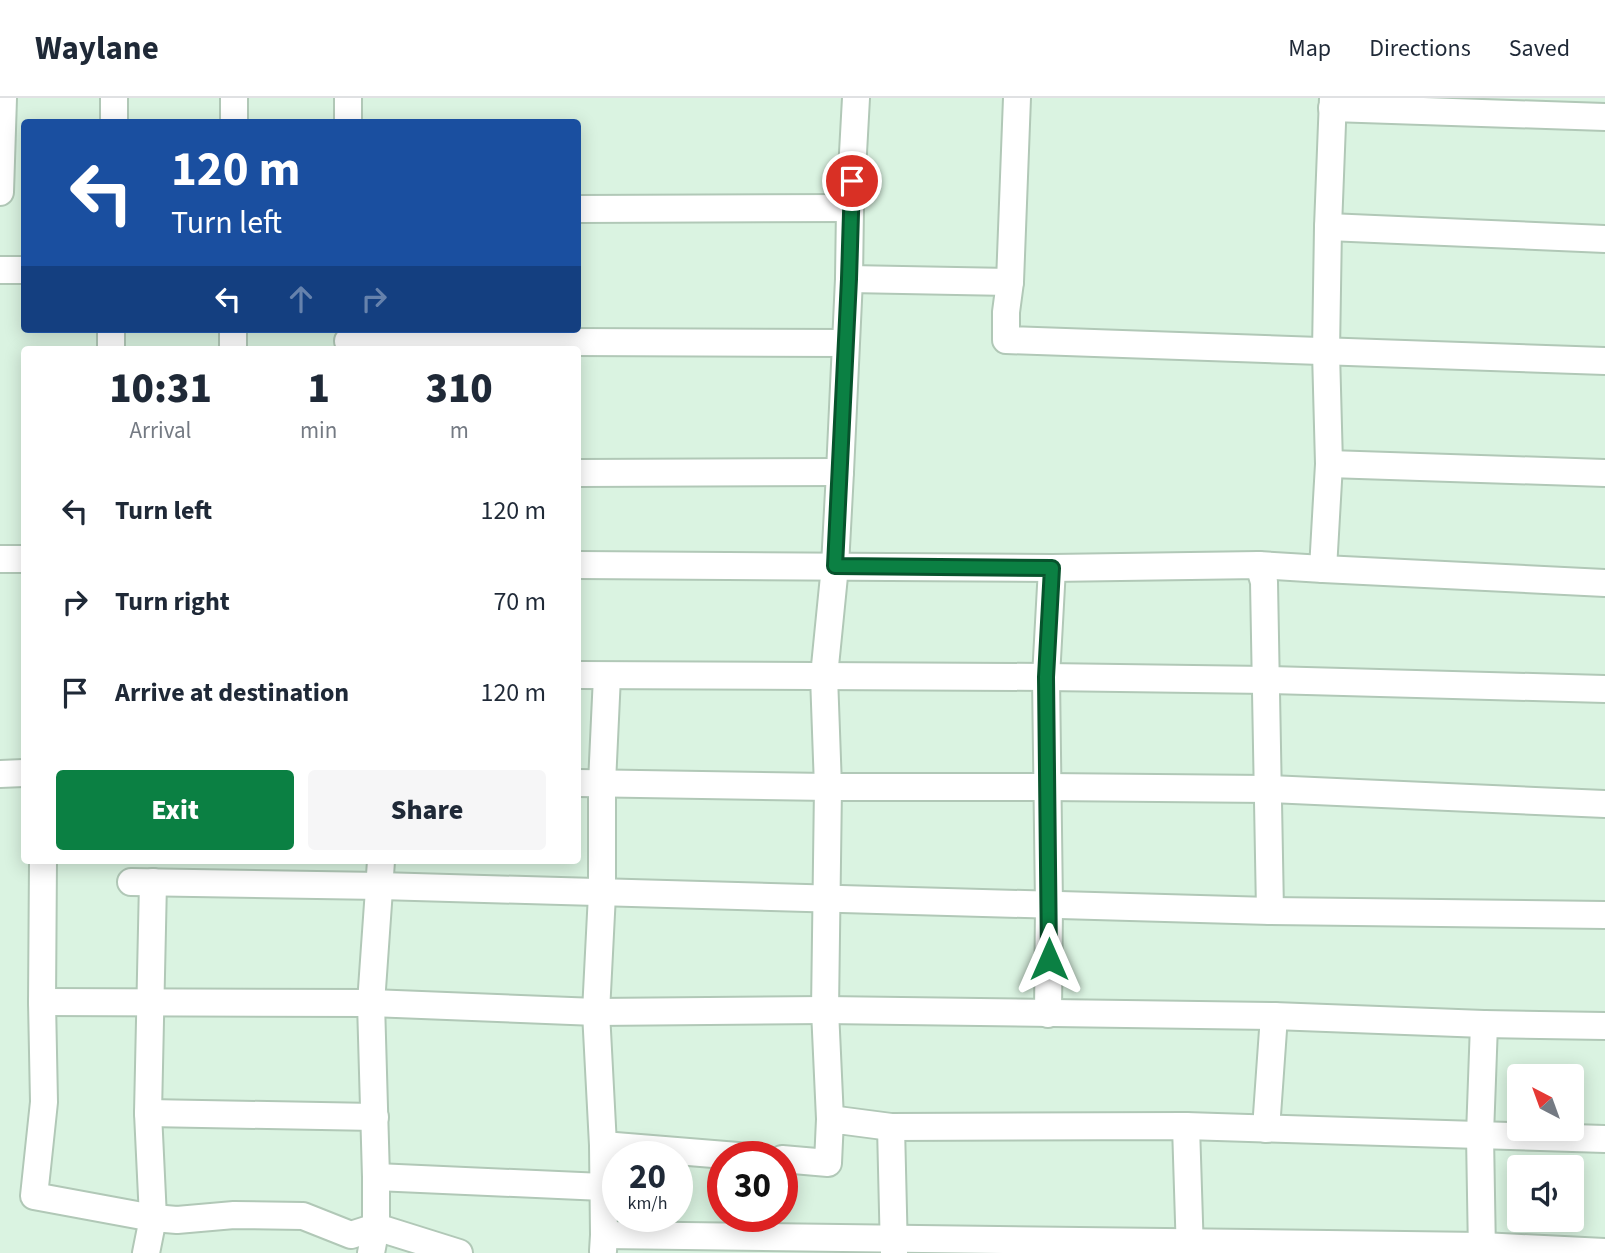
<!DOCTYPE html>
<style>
:root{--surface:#fff;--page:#f6f6f7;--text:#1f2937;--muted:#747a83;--line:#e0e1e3;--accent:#0b8043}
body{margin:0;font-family:"Source Sans 3",sans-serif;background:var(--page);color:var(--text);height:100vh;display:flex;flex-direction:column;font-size:26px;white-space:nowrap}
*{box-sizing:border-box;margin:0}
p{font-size:23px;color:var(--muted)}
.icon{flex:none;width:38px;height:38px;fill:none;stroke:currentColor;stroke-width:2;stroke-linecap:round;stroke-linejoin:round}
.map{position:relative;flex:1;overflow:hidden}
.drawer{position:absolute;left:21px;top:248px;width:560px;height:518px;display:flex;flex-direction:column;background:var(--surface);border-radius:7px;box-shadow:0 4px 18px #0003}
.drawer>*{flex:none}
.hud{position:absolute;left:21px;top:21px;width:560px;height:214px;border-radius:7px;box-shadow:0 4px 18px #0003;background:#1a4fa0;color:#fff;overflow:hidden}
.needle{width:46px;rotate:319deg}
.controls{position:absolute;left:1507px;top:966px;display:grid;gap:14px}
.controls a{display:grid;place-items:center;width:77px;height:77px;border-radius:7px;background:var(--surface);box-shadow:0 4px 18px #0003;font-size:35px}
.speed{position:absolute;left:602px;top:1043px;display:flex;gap:14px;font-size:35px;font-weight:700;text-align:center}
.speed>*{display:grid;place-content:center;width:91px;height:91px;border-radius:50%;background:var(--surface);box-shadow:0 4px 18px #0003;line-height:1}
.speed small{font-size:18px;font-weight:400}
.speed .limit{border:10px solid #d22;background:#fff;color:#111}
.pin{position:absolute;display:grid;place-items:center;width:60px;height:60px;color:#fff;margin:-30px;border:4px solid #fff;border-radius:50%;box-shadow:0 2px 7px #0007}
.me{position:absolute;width:77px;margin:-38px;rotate:0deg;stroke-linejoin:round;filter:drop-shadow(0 0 5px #0008)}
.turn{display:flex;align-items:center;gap:24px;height:147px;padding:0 35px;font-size:32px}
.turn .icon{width:91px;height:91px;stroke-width:2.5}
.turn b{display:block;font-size:49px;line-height:60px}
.lanes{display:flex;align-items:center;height:66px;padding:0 35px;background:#0003;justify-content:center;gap:35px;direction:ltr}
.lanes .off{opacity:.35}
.eta{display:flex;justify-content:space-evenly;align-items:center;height:119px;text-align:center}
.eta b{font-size:42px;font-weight:800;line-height:49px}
.primary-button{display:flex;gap:14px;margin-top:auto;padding:14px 35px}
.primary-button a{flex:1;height:80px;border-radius:7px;background:var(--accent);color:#fff;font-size:28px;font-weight:800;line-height:80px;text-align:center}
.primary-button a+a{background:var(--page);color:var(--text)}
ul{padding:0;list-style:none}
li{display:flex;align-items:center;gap:21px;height:91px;padding:0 35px}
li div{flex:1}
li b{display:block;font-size:26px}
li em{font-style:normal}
header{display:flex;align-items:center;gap:42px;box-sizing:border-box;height:98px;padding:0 35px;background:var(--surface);border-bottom:2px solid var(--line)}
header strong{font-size:33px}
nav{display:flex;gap:38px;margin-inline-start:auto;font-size:24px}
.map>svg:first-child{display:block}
</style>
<header>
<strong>Waylane</strong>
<nav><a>Map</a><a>Directions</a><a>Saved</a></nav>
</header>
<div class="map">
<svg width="1605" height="1155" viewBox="0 0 1605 1155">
<rect width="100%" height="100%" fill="#daf3e1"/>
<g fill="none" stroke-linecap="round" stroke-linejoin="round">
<defs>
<g id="minor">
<polyline points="1332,10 1605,19"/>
<polyline points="114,24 114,0"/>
<polyline points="234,24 234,0"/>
<polyline points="348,24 348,0"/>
<polyline points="0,94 3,0"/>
<polyline points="578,111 850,110"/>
<polyline points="1328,129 1605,141"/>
<polyline points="0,172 24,172"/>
<polyline points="849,181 1010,184 1006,214 1006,242 1605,263"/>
<polyline points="1010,184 1017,0"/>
<polyline points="348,243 845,245"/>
<polyline points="111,252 111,231"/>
<polyline points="233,252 233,231"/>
<polyline points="1329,366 1605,375"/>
<polyline points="578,375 840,374"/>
<polyline points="0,461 24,461"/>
<polyline points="578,467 1052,470 1259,467 1323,471 1329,366 1326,254 1328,129 1333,0"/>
<polyline points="1259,467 1264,484 1270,813"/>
<polyline points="1323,471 1605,485"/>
<polyline points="578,577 1046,579 1267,582 1605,591"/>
<polyline points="0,676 24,675"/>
<polyline points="578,685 828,689 1047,689 1268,691 1605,706"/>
<polyline points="43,763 42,904 44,1004 34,1098 153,1120 177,1122 234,1117 303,1118 351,1137 376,1129 459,1155"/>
<polyline points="131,784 380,788 1270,813 1605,817"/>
<polyline points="42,904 371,905 596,914 825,912 1274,918 1484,926 1605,928"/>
<polyline points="1048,916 1049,807 1046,579 1052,470"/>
<polyline points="148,1015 375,1019"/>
<polyline points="830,1021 825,912 828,689 824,578 835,468 840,374 849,181 850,110 856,0"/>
<polyline points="1186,1028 1190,1155"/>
<polyline points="891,1029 894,1155"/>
<polyline points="1266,1031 1274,918"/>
<polyline points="603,1047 750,1059"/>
<polyline points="782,1061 828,1065 830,1021 891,1029 1186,1028 1605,1041"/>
<polyline points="376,1079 603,1089"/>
<polyline points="604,1137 1482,1148 1605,1154"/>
<polyline points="603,1153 604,1137 603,1047 596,914 602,796 602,685 607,578"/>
<polyline points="146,1155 153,1120 148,1015 153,784"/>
<polyline points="371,1155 376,1129 376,1079 371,905 381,763"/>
<polyline points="1482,1155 1480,1037 1484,926"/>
</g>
</defs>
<use href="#minor" stroke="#b1c8b7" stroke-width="30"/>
<use href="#minor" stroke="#fff" stroke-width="26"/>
</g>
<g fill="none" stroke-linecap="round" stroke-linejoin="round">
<defs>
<polyline id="route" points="852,83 849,181 835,468 1052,470 1046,579 1049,861"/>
</defs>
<use href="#route" stroke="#07532c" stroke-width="18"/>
<use href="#route" stroke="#0b8043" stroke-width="12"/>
</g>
</svg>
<div class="controls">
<a><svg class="needle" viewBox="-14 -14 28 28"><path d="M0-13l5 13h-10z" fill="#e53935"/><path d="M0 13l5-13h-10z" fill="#747a83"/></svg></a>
<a><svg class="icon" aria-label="sound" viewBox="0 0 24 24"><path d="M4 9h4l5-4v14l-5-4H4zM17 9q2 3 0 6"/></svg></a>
</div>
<div class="speed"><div>20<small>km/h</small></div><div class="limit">30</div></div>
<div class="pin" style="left:852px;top:83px;background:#d93025"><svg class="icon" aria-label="arrive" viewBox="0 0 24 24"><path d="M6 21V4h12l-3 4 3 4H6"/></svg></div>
<svg class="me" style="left:1049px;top:861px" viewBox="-20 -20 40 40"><path d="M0-17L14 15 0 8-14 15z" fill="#0b8043" stroke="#fff" stroke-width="4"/></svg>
<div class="hud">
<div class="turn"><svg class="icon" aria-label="left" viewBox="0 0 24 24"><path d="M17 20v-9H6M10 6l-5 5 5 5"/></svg><div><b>120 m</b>Turn left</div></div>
<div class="lanes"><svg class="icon" aria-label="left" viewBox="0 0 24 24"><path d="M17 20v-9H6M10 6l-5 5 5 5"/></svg><svg class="icon off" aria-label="ahead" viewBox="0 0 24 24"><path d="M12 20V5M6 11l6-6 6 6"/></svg><svg class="icon off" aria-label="right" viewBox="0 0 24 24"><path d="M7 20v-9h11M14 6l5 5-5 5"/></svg></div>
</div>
<section class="drawer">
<div class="eta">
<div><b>10:31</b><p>Arrival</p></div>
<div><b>1</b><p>min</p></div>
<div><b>310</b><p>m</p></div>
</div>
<ul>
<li><svg class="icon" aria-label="left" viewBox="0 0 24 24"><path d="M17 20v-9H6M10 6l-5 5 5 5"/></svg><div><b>Turn left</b></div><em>120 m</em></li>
<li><svg class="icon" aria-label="right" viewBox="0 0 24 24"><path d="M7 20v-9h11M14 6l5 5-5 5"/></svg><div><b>Turn right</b></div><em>70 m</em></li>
<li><svg class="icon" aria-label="arrive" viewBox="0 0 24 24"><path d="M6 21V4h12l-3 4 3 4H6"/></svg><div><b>Arrive at destination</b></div><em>120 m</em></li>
</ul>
<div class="primary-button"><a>Exit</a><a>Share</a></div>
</section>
</div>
